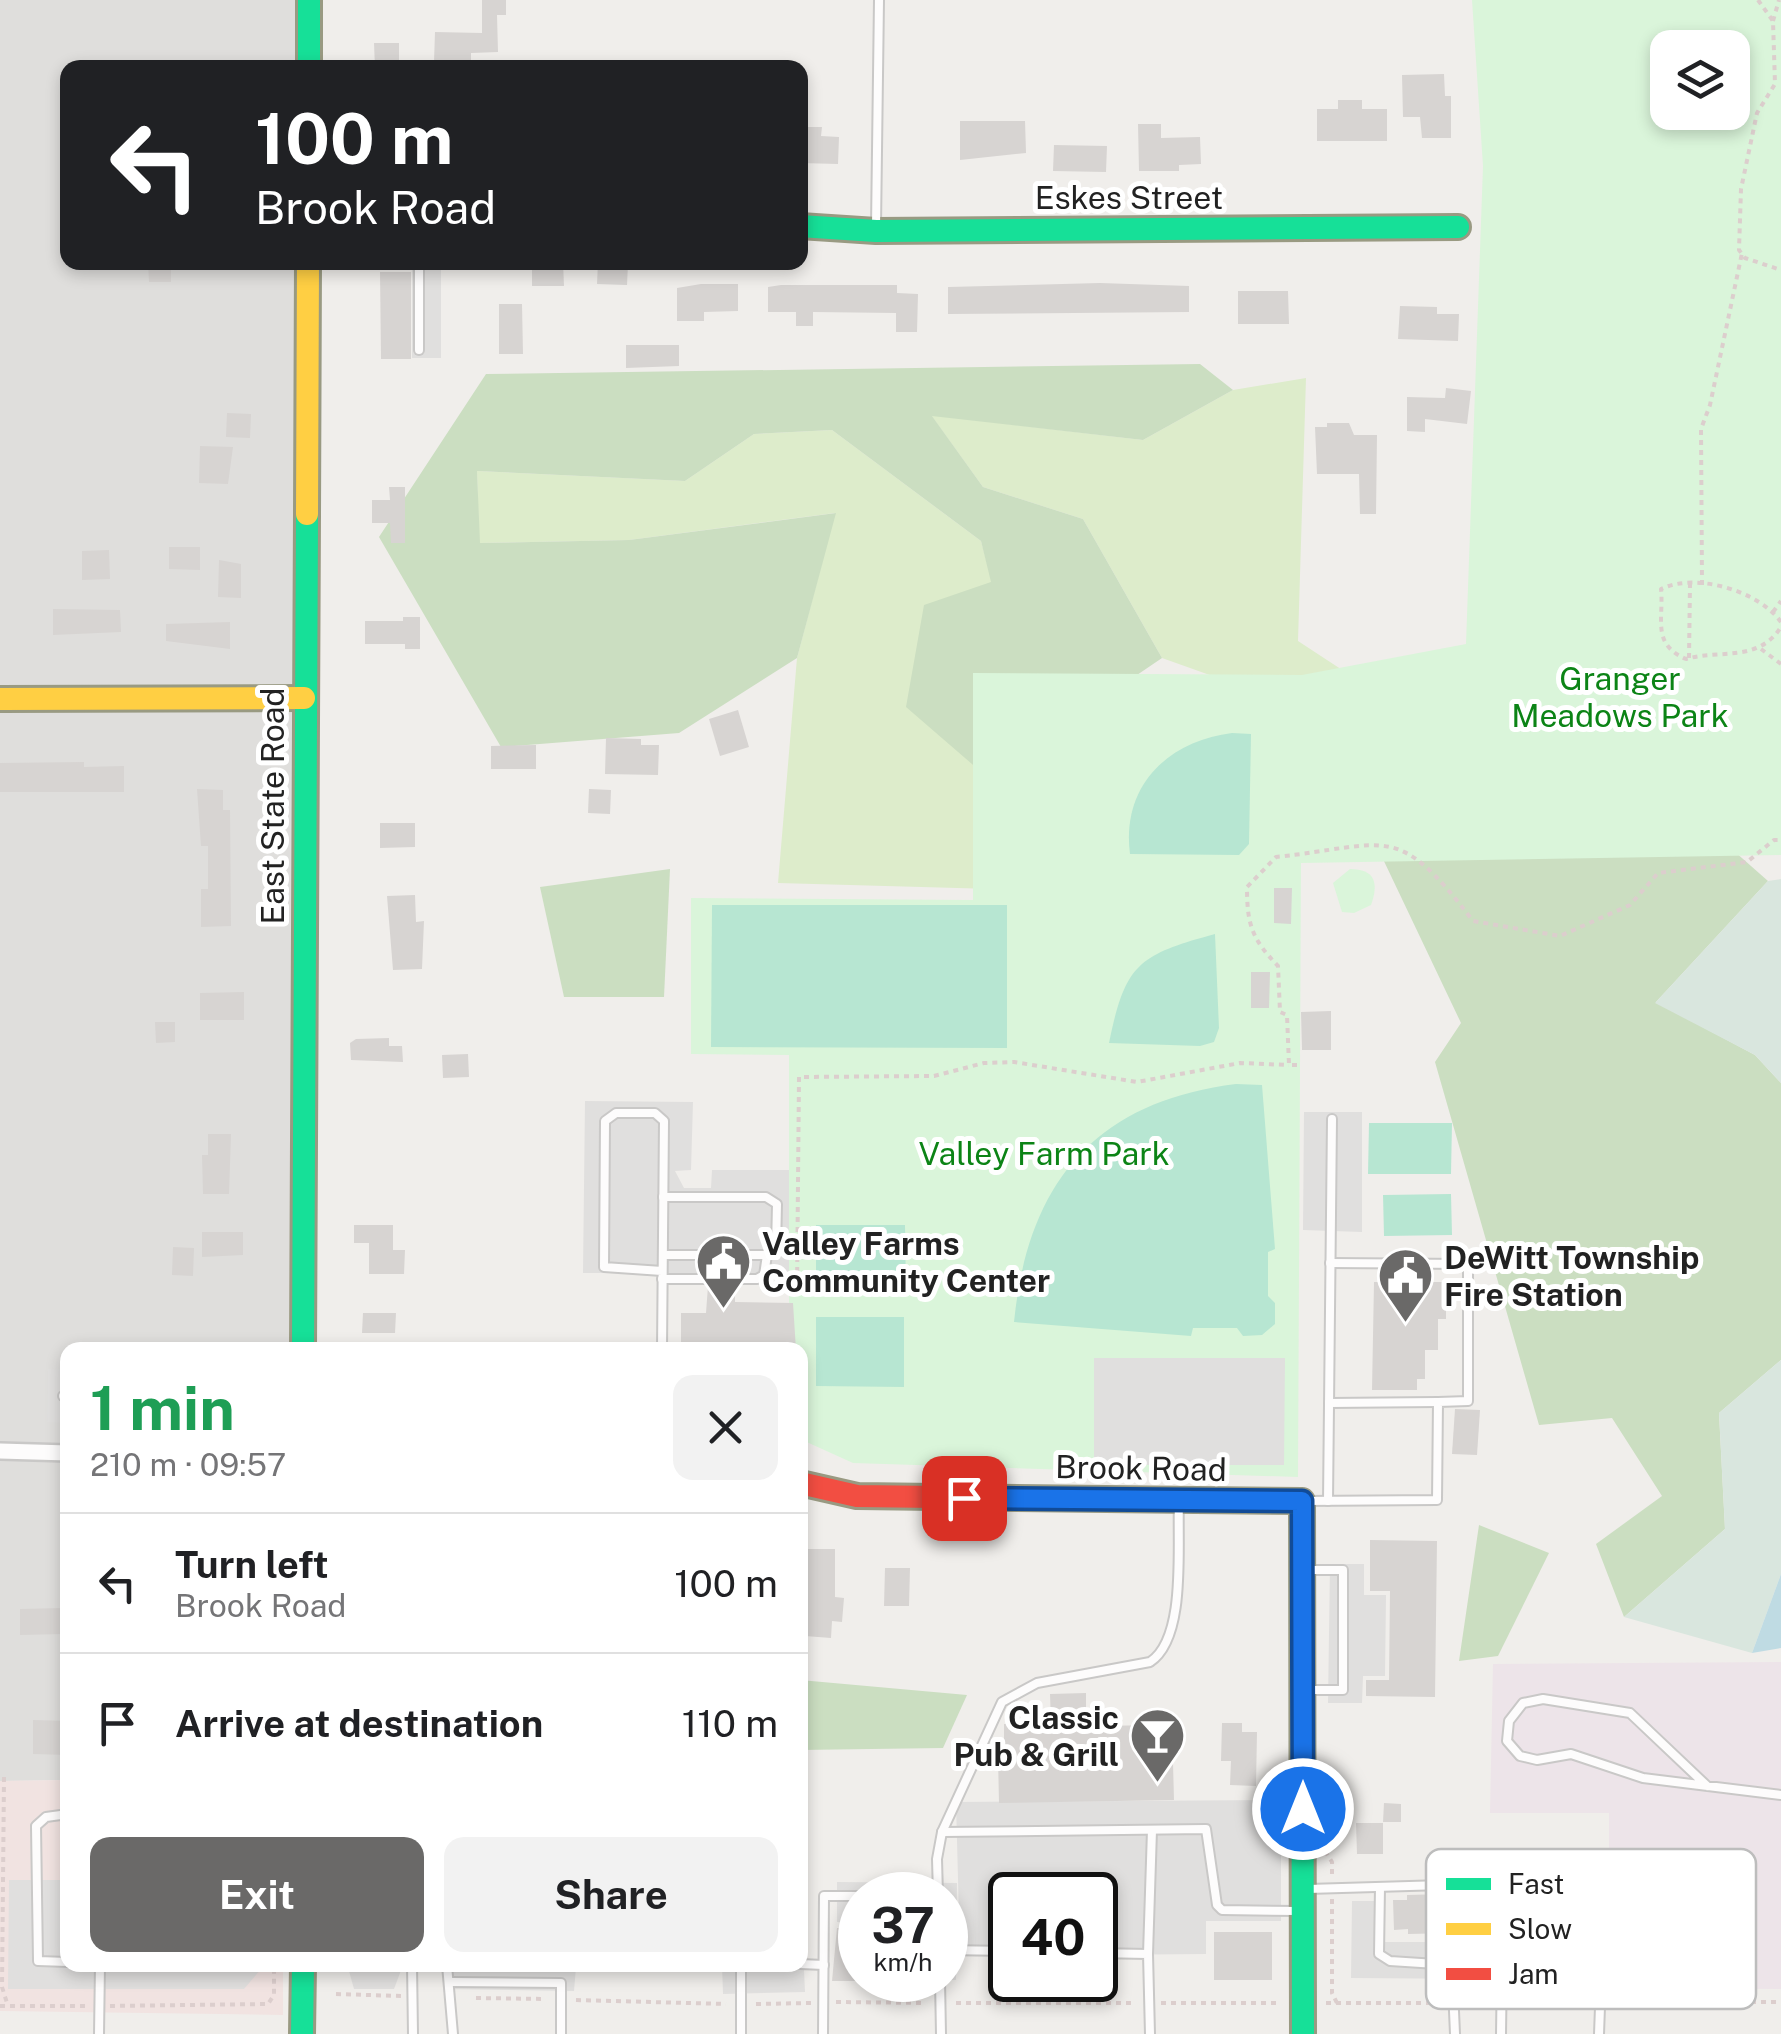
<!DOCTYPE html>
<meta charset="utf-8">
<style>
:root{--surface:#fff;--page:#f2f2f2;--text:#202124;--muted:#757577;--line:#e0e0e0;--accent:#6a6968}
body{margin:0;font-family:"Public Sans",sans-serif;background:var(--page);color:var(--text);height:100vh;display:flex;flex-direction:column;font-size:38px;white-space:nowrap}
*{box-sizing:border-box;margin:0}
p{font-size:32px;color:var(--muted)}
.icon{flex:none;width:55px;height:55px;fill:none;stroke:currentColor;stroke-width:2;stroke-linecap:round;stroke-linejoin:round}
.map{position:relative;flex:1;overflow:hidden}
.panel{position:absolute;left:60px;top:1342px;width:748px;height:630px;display:flex;flex-direction:column;background:var(--surface);border-radius:20px;box-shadow:0 5px 15px #0003}
.panel>*{flex:none}
.banner{position:absolute;left:60px;top:60px;width:748px;height:210px;border-radius:20px;box-shadow:0 5px 15px #0003;background:#202124;color:#fff;overflow:hidden}
.fabs{position:absolute;left:1650px;top:30px;display:grid;gap:20px}
.fabs a{display:grid;place-items:center;width:100px;height:100px;border-radius:20px;background:var(--surface);box-shadow:0 5px 15px #0003;font-size:50px}
.speed{position:absolute;left:838px;top:1872px;display:flex;gap:20px;font-size:50px;font-weight:700;text-align:center}
.speed>*{display:grid;place-content:center;width:130px;height:130px;border-radius:50%;background:var(--surface);box-shadow:0 5px 15px #0003;line-height:1}
.speed small{font-size:25px;font-weight:400}
.speed .limit{border:5px solid #111;border-radius:15px;background:#fff;color:#111}
.pin{position:absolute;display:grid;place-items:center;width:85px;height:85px;color:#fff;margin:-42px;border-radius:20px;box-shadow:0 5px 15px #0006}
.me{position:absolute;width:110px;margin:-55px;rotate:0deg;stroke-linejoin:round;filter:drop-shadow(0 0 8px #0008)}
.turn{display:flex;align-items:center;gap:35px;height:210px;padding:0 30px;font-size:45px}
.turn .icon{width:130px;height:130px;stroke-width:2.5}
.turn b{display:block;font-size:70px;line-height:85px}
.round{display:grid;place-items:center;flex:none;width:105px;height:105px;border-radius:20px;background:var(--page)}
.headline{display:flex;align-items:center;justify-content:space-between;height:170px;padding:0 30px}
h1{font-size:60px;font-weight:700;line-height:75px;color:#1e9e55}
.button{display:flex;gap:20px;margin-top:auto;padding:20px 30px}
.button a{flex:1;height:115px;border-radius:20px;background:var(--accent);color:#fff;font-size:40px;font-weight:700;line-height:115px;text-align:center}
.button a+a{background:var(--page);color:var(--text)}
ul{padding:0;list-style:none}
li{display:flex;align-items:center;gap:30px;height:140px;padding:0 30px;border-top:2px solid var(--line)}
li div{flex:1}
li b{display:block;font-size:38px}
li em{font-style:normal}
.map>svg:first-child{display:block}
</style>
<div class="map">
<svg width="1781" height="2034" viewBox="0 0 1781 2034">
<rect width="100%" height="100%" fill="#f0eeeb"/>
<g fill="#dfdedc">
<polygon points="0,0 307,0 307,67 68,68 68,262 306,263 289,1350 68,1350 67,1445 0,1445"/>
<polygon points="0,1459 67,1460 67,1780 0,1781"/>
</g>
<polygon fill="#f1e3e1" points="67,1780 68,1965 283,1965 283,2015 0,2011 0,1781"/>
<polygon fill="#ede4e9" points="1781,1662 1781,1989 1609,1988 1609,1813 1490,1813 1493,1664"/>
<g fill="#ddeccb">
<polygon points="1306,378 1298,641 1356,679 1313,712 1162,658 1083,519 983,487 931,415 1143,440 1233,390"/>
<polygon points="832,430 981,541 992,582 987,777 993,889 778,883 797,658 835,513 629,540 479,543 477,471 685,481 754,434"/>
</g>
<g fill="#cbdec1">
<polygon points="1200,364 1233,390 1143,440 932,416 983,487 1083,519 1162,658 987,777 906,707 924,605 991,582 981,541 832,430 754,434 685,481 477,471 480,543 629,540 836,513 797,658 679,733 501,747 379,537 486,374"/>
<polygon points="1313,712 1717,836 1768,881 1656,1002 1755,1055 1781,1083 1781,1360 1719,1413 1725,1529 1624,1617 1596,1544 1662,1496 1612,1418 1539,1425 1435,1062 1461,1023"/>
<polygon points="670,869 664,997 564,997 540,887"/>
<polygon points="1479,1525 1549,1553 1498,1656 1459,1661"/>
<polygon points="800,1680 967,1695 943,1748 800,1750"/>
</g>
<g fill="#d9e6de">
<polygon points="1781,879 1781,1083 1755,1055 1655,1003 1768,881"/>
<polygon points="1781,1360 1781,1574 1752,1653 1624,1617 1725,1529 1719,1413"/>
</g>
<g fill="#daf5da" fill-rule="evenodd">
<path d="M1472 0H1781V855L1301 863 1298 1477 853 1463 800 1439V1350H789V1055L691 1054V898L973 900V673L1302 675 1466 644 1483 166ZM1668 48H1732V112H1668Z"/>
<path d="M1350 869C1375 869 1379 883 1371 905L1354 913 1342 912 1333 883Z"/>
</g>
<g fill="#b7e6d2">
<path d="M1232 733 1251 734 1249 844 1239 855 1130 854C1121 786 1168 741 1232 733Z"/>
<polygon points="712,905 1007,905 1007,1048 711,1047"/>
<path d="M1215 934 1219 1028 1214 1042 1200 1046 1109 1043C1125 964 1138 955 1215 934Z"/>
<path d="M1236 1084 1262 1085 1275 1249 1268 1252V1296L1275 1303V1324L1262 1335 1243 1336 1237 1328H1193L1191 1336 1014 1322C1028 1184 1093 1102 1236 1084Z"/>
<polygon points="1369,1123 1452,1123 1451,1174 1368,1174"/>
<polygon points="1451,1194 1452,1235 1384,1236 1383,1195"/>
<polygon points="816,1225 905,1225 906,1293 816,1294"/>
<polygon points="816,1317 904,1317 904,1387 816,1386"/>
</g>
<g fill="#e0dfde">
<rect x="412" y="263" width="29" height="95"/>
<polygon points="585,1101 693,1102 691,1170 675,1171 684,1188 711,1188 712,1170 789,1170 789,1273 583,1273"/>
<polygon points="1304,1112 1362,1112 1362,1232 1303,1230"/>
<polygon points="1094,1358 1285,1358 1284,1465 1094,1465"/>
<polygon points="48,1369 67,1370 67,1423 47,1422"/>
<polygon points="1330,1564 1364,1564 1364,1595 1386,1595 1385,1676 1363,1676 1362,1703 1328,1703"/>
<polygon points="1281,1800 1281,1921 1206,1921 1206,1954 1095,1955 1095,1895 1010,1895 1010,1955 960,1956 956,1802"/>
<polygon points="9,1880 67,1880 68,1965 262,1968 244,1989 8,1989"/>
<polygon points="800,1881 805,1992 723,1994 722,1965 800,1965"/>
<polygon points="837,1882 957,1883 956,1980 945,1980 945,1895 860,1895 860,1923 837,1922"/>
<polygon points="1352,1901 1385,1901 1385,1942 1484,1942 1484,1979 1351,1978"/>
<polygon points="354,1965 403,1965 394,1989 354,1989 349,1971"/>
<polygon points="443,1965 576,1967 574,1991 445,1989"/>
</g>
<polygon fill="#bfdbe3" points="1781,1574 1781,1648 1752,1653"/>
<g fill="#d7d4d2">
<polygon points="482,0 506,0 506,15 497,15 498,52 471,53 471,62 434,62 435,32 482,33"/>
<polygon points="374,43 399,43 399,68 375,68"/>
<polygon points="1444,74 1445,96 1451,96 1451,138 1422,138 1420,117 1403,117 1402,75"/>
<polygon points="1338,100 1362,100 1362,109 1387,109 1387,141 1317,141 1317,109 1338,109"/>
<polygon points="960,121 1025,121 1026,153 960,160"/>
<polygon points="1138,124 1161,124 1161,138 1200,137 1201,164 1179,165 1179,171 1139,171"/>
<polygon points="800,127 822,127 821,136 839,137 838,164 800,163"/>
<polygon points="1054,145 1107,146 1106,172 1053,171"/>
<polygon points="148,262 171,262 171,282 149,282"/>
<polygon points="532,262 563,262 564,286 532,286"/>
<polygon points="598,262 628,264 627,285 597,284"/>
<polygon points="380,272 411,272 411,359 381,359"/>
<polygon points="1100,283 1189,286 1189,312 948,314 948,287"/>
<polygon points="701,284 738,284 738,311 704,312 704,321 677,321 677,288"/>
<polygon points="781,285 897,285 897,293 918,294 917,332 896,332 896,313 813,312 813,326 796,326 796,312 768,312 768,287"/>
<polygon points="1238,291 1288,291 1289,324 1238,324"/>
<polygon points="499,304 522,304 523,354 499,354"/>
<polygon points="1400,306 1437,307 1437,314 1459,314 1458,341 1398,339"/>
<polygon points="626,345 679,345 679,366 626,368"/>
<polygon points="1446,388 1471,391 1467,424 1425,419 1425,432 1407,431 1407,397 1445,398"/>
<polygon points="227,413 251,414 250,438 226,437"/>
<polygon points="1327,423 1349,423 1354,435 1377,435 1376,514 1360,514 1359,474 1317,474 1315,427 1327,427"/>
<polygon points="200,446 233,447 228,484 199,483"/>
<polygon points="389,487 405,487 405,543 391,543 390,523 372,523 372,500 390,500"/>
<polygon points="169,547 200,547 200,570 169,569"/>
<polygon points="109,550 110,579 82,580 82,551"/>
<polygon points="219,560 241,564 241,598 218,597"/>
<polygon points="53,609 120,610 121,632 53,635"/>
<polygon points="403,617 420,617 420,649 405,649 405,644 365,644 365,621 403,621"/>
<polygon points="230,622 230,649 166,641 166,624"/>
<polygon points="738,710 749,747 720,756 709,719"/>
<polygon points="606,738 641,739 641,745 659,745 658,775 605,774"/>
<polygon points="536,745 536,769 491,769 491,746"/>
<polygon points="84,762 84,767 124,766 124,792 0,792 0,763"/>
<polygon points="197,789 223,790 223,810 230,810 231,926 201,927 201,889 208,889 208,846 201,846"/>
<polygon points="589,789 611,790 610,814 588,813"/>
<polygon points="380,823 415,823 415,847 380,848"/>
<polygon points="1274,888 1292,888 1291,924 1274,923"/>
<polygon points="415,895 416,922 424,921 422,969 393,970 387,896"/>
<polygon points="1251,972 1270,972 1269,1008 1251,1008"/>
<polygon points="244,992 244,1020 200,1020 200,993"/>
<polygon points="1331,1011 1331,1050 1302,1050 1301,1012"/>
<polygon points="155,1022 175,1022 175,1042 156,1043"/>
<polygon points="389,1038 389,1046 402,1046 403,1062 351,1060 350,1043 356,1039"/>
<polygon points="468,1054 469,1077 443,1078 442,1055"/>
<polygon points="208,1134 231,1134 229,1194 203,1194 202,1155 208,1155"/>
<polygon points="354,1225 393,1225 393,1250 405,1250 404,1274 369,1274 369,1243 354,1243"/>
<polygon points="202,1232 243,1232 243,1255 202,1257"/>
<polygon points="173,1247 194,1248 193,1276 172,1275"/>
<polygon points="1374,1282 1446,1282 1446,1319 1438,1319 1438,1350 1425,1350 1425,1379 1417,1379 1417,1390 1372,1390"/>
<polygon points="708,1286 735,1286 735,1302 793,1303 796,1350 681,1350 681,1313 706,1313"/>
<polygon points="363,1313 396,1313 395,1333 362,1333"/>
<polygon points="1455,1409 1480,1410 1477,1455 1452,1454"/>
<polygon points="1370,1540 1437,1541 1435,1697 1366,1696 1366,1680 1389,1680 1390,1591 1370,1591"/>
<polygon points="800,1549 835,1549 835,1597 844,1598 842,1622 832,1621 831,1638 805,1636 807,1614 800,1613"/>
<polygon points="885,1568 910,1568 909,1606 884,1606"/>
<polygon points="63,1608 64,1634 20,1635 20,1609"/>
<polygon points="1086,1693 1086,1726 1172,1725 1174,1800 999,1803 998,1756 1004,1756 1004,1724 1051,1723 1050,1694"/>
<polygon points="33,1720 68,1721 68,1755 33,1754"/>
<polygon points="1222,1723 1242,1723 1242,1732 1257,1732 1256,1786 1230,1785 1231,1761 1221,1761"/>
<polygon points="1384,1803 1401,1804 1401,1822 1383,1822"/>
<polygon points="1356,1823 1383,1823 1383,1854 1357,1854"/>
<polygon points="1485,1893 1486,1907 1495,1907 1495,1932 1408,1934 1408,1929 1394,1930 1393,1900 1407,1900 1407,1895"/>
<polygon points="837,1928 860,1928 860,1981 832,1981"/>
<rect x="1214" y="1932" width="58" height="48"/>
</g>
<g fill="none" stroke-linecap="round" stroke-linejoin="round">
<defs>
<g id="lane">
<polyline points="876,226 879,0"/>
<polyline points="419,262 419,350"/>
<polyline points="663,1255 767,1255 776,1249 777,1204 766,1197 663,1197"/>
<polyline points="662,1271 604,1267 605,1121 616,1113 655,1113 664,1121 662,1350"/>
<polyline points="662,1279 757,1279 764,1275 767,1255"/>
<polyline points="63,1396 68,1396"/>
<polyline points="1329,1403 1438,1402"/>
<polyline points="1303,1501 1437,1500 1438,1402 1468,1401 1468,1264 1330,1263"/>
<polyline points="1328,1501 1332,1119"/>
<polyline points="1303,1570 1343,1570 1343,1690 1307,1690"/>
<polyline points="1707,1786 1630,1713 1543,1699 1523,1703 1509,1721 1507,1741 1520,1756 1537,1760 1571,1754 1643,1778 1781,1795"/>
<polyline points="68,1814 46,1817 36,1826 38,1961 68,1962"/>
<polyline points="942,1832 1206,1829 1217,1905 1222,1910 1298,1911"/>
<polyline points="1380,1887 1379,1954 1390,1961 1452,1965 1455,2034"/>
<polyline points="1308,1889 1477,1884"/>
<path d="M938 1895 937 1859 942 1832 1002 1702 1037 1683 1150 1662C1187 1638 1177 1545 1179 1503"/>
<polyline points="945,1950 1010,1951"/>
<polyline points="1095,1953 1148,1954 1150,2034"/>
<polyline points="1148,1954 1152,1830"/>
<polyline points="800,1964 824,1965"/>
<polyline points="412,1965 413,2034"/>
<polyline points="447,1965 453,2034"/>
<polyline points="940,1980 941,2034"/>
<polyline points="451,1982 561,1983 561,2034"/>
<polyline points="1501,1992 1601,1992"/>
<polyline points="99,2034 100,1965"/>
<polyline points="741,2034 741,1965"/>
<polyline points="823,2034 824,1896 860,1896"/>
<polyline points="1501,2034 1503,1889 1509,1873 1570,1872"/>
<polyline points="1599,2034 1604,1899"/>
</g>
<polyline id="street" points="0,1451 68,1453"/>
<g id="fast">
<polyline points="309,0 309,68"/>
<polyline points="800,226 876,231 1458,227"/>
<polyline points="303,1350 307,514"/>
<polyline points="1196,1500 1302,1501 1303,2034"/>
<polyline points="302,2034 303,1965"/>
</g>
<g id="slow">
<polyline points="307,514 308,262"/>
<polyline points="0,699 304,698"/>
</g>
<polyline id="jam" points="800,1483 857,1496 1196,1500"/>
</defs>
<use href="#lane" stroke="#c9c8c7" stroke-width="12"/>
<use href="#street" stroke="#c9c8c7" stroke-width="20"/>
<use href="#fast" stroke="#999a82" stroke-width="28"/>
<use href="#slow" stroke="#999a82" stroke-width="28"/>
<use href="#jam" stroke="#999a82" stroke-width="28"/>
<g stroke="#dccecd" stroke-width="4" stroke-dasharray="5 5" stroke-linecap="butt">
<polyline points="1758,0 1773,21 1775,84 1757,113 1741,189 1739,250 1745,258 1781,270"/>
<polyline points="1773,21 1779,0"/>
<polyline points="1702,585 1701,429 1710,405 1742,253"/>
<polyline points="1773,612 1781,601"/>
<path d="M1781 622C1759 591 1696 572 1661 589 1664 619 1651 644 1686 659 1720 649 1758 663 1781 627"/>
<polyline points="1761,649 1781,664"/>
<polyline points="1689,658 1690,584"/>
<path d="M1297 1065H1289L1287 1015 1280 1012 1278 966C1252 939 1247 925 1247 887L1276 857C1389 845 1396 820 1473 921L1560 936 1630 905 1658 873 1747 862 1774 840H1781"/>
<polyline points="766,1291 797,1291 799,1077 934,1076 984,1063 1014,1062 1137,1082 1240,1063 1289,1065"/>
<polyline points="4,1777 2,1987 8,2006"/>
<polyline points="1325,1851 1332,1862 1332,1874"/>
<polyline points="1332,1899 1332,1993 1337,2003"/>
<polyline points="336,1994 401,1996"/>
<polyline points="476,1998 546,1999"/>
<polyline points="576,2000 726,2004"/>
<polyline points="836,2002 926,2003"/>
<polyline points="1611,2002 1781,2002"/>
<polyline points="956,2003 1136,2003"/>
<polyline points="1161,2003 1281,2003"/>
<polyline points="1326,2003 1441,2003"/>
<polyline points="1466,2003 1486,2003"/>
<polyline points="756,2004 811,2003"/>
<polyline points="0,2006 85,2006"/>
<polyline points="110,2006 268,2004 274,1995 274,1965"/>
</g>
<use href="#lane" stroke="#fdfcfc" stroke-width="8"/>
<use href="#street" stroke="#fdfcfc" stroke-width="15"/>
<use href="#fast" stroke="#16e098" stroke-width="22"/>
<use href="#slow" stroke="#ffcf43" stroke-width="22"/>
<use href="#jam" stroke="#f24e42" stroke-width="22"/>
</g>
<g fill="none" stroke-linecap="round" stroke-linejoin="round">
<defs>
<polyline id="route" points="964,1498 1302,1501 1303,1809"/>
</defs>
<use href="#route" stroke="#114b97" stroke-width="25"/>
<use href="#route" stroke="#1a73e8" stroke-width="18"/>
</g>
<defs>
<symbol id="civic-pin" viewBox="-11 -11 22 30"><path d="M0 17L-7.5 6A9.5 9.5 0 1 1 7.5 6Z" fill="#6a6968" stroke="#fff"/><path d="M-.6-6.5H3V-4.5H.6V-3L4-1V1h2V6H-6V1h2V-1L-.6-3ZM-1.2 2.5V6h2.4V2.5Z" fill="#fff"/></symbol>
<symbol id="bar-pin" viewBox="-11 -11 22 30"><path d="M0 17L-7.5 6A9.5 9.5 0 1 1 7.5 6Z" fill="#6a6968" stroke="#fff"/><path d="M-6-5H6L.8 .8V4.5H3.5V6h-7V4.5H-.8V.8Z" fill="#fff"/></symbol>
</defs>
<g fill-rule="evenodd">
<use href="#civic-pin" x="692" y="1230" width="63" height="86"/>
<use href="#civic-pin" x="1374" y="1244" width="63" height="86"/>
<use href="#bar-pin" x="1126" y="1704" width="63" height="86"/>
</g>
<g text-anchor="middle" dominant-baseline="central" stroke-width="10" stroke-linejoin="round" paint-order="stroke">
<g font-size="32" fill="#222" stroke="#fff">
<text x="1129" y="197">Eskes Street</text>
<text transform="translate(272 806) rotate(-90)">East State Road</text>
<text transform="translate(1141 1468) rotate(1)">Brook Road</text>
</g>
<g font-size="32" fill="#0c8416" stroke="#fff">
<text x="1620" y="678">Granger<tspan x="1620" dy="37">Meadows Park</tspan></text>
<text x="1044" y="1153">Valley Farm Park</text>
</g>
<g font-size="32" font-weight="bold" fill="#222" stroke="#fff" text-anchor="start">
<text x="762" y="1243">Valley Farms<tspan x="762" dy="37">Community Center</tspan></text>
<text x="1444" y="1257">DeWitt Township<tspan x="1444" dy="37">Fire Station</tspan></text>
<text x="1119" y="1717" text-anchor="end">Classic<tspan x="1119" dy="37">Pub &amp; Grill</tspan></text>
</g>
</g>
<rect x="1426" y="1849" width="330" height="160" rx="15" fill="#fff" stroke="#bdbdbd" stroke-width="2.5"/>
<rect x="1446" y="1878" width="45" height="12" fill="#16e098"/>
<rect x="1446" y="1923" width="45" height="12" fill="#ffcf43"/>
<rect x="1446" y="1968" width="45" height="12" fill="#f24e42"/>
<g font-size="28" fill="#222">
<text x="1508" y="1894">Fast</text>
<text x="1508" y="1939">Slow</text>
<text x="1508" y="1984">Jam</text>
</g>
</svg>
<div class="fabs">
<a><svg class="icon" aria-label="layers" viewBox="0 0 24 24"><path d="M12 4l9 5-9 5-9-5zM3 14l9 5 9-5"/></svg></a>
</div>
<div class="speed"><div>37<small>km/h</small></div><div class="limit">40</div></div>
<div class="pin" style="left:964px;top:1498px;background:#d93025"><svg class="icon" aria-label="arrive" viewBox="0 0 24 24"><path d="M6 21V4h12l-3 4 3 4H6"/></svg></div>
<svg class="me" style="left:1303px;top:1809px" viewBox="-20 -20 40 40"><circle r="17" fill="#1a73e8" stroke="#fff" stroke-width="3"/><path d="M0-11L8 9 0 5-8 9z" fill="#fff"/></svg>
<div class="banner">
<div class="turn"><svg class="icon" aria-label="left" viewBox="0 0 24 24"><path d="M17 20v-9H6M10 6l-5 5 5 5"/></svg><div><b>100 m</b>Brook Road</div></div>
</div>
<section class="panel">
<div class="headline"><div><h1>1 min</h1><p>210 m · 09:57</p></div><a class="round"><svg class="icon" aria-label="close" viewBox="0 0 24 24"><path d="M6 6l12 12M18 6L6 18"/></svg></a></div>
<ul>
<li><svg class="icon" aria-label="left" viewBox="0 0 24 24"><path d="M17 20v-9H6M10 6l-5 5 5 5"/></svg><div><b>Turn left</b><p>Brook Road</p></div><em>100 m</em></li>
<li><svg class="icon" aria-label="arrive" viewBox="0 0 24 24"><path d="M6 21V4h12l-3 4 3 4H6"/></svg><div><b>Arrive at destination</b></div><em>110 m</em></li>
</ul>
<div class="button"><a>Exit</a><a>Share</a></div>
</section>
</div>
